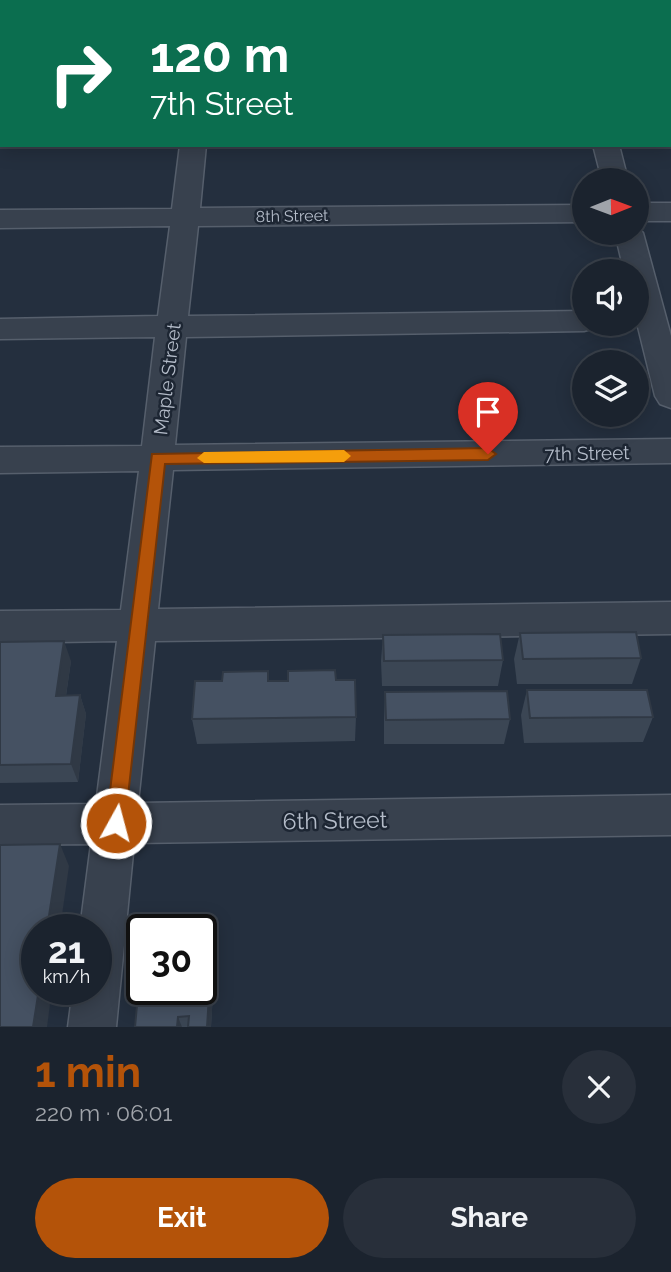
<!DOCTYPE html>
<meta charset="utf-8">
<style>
:root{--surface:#1b232e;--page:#282f3a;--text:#f1f3f6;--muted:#a0a4aa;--line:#39404a;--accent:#b45309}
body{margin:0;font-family:Raleway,sans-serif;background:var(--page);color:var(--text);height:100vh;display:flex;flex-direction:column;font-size:26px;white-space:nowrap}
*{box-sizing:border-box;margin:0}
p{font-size:23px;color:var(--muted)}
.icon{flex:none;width:38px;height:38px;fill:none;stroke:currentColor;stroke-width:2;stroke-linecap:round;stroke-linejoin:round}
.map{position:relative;height:1027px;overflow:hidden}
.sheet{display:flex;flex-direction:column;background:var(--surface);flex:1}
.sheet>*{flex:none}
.top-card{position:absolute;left:0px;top:0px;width:672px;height:147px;box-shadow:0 4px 18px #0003,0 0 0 2px var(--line);background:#0b6e4f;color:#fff;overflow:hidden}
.needle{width:46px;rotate:89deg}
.controls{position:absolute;left:572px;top:168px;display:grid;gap:14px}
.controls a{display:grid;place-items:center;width:77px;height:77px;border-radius:50%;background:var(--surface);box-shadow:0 4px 18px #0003,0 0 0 2px var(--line);font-size:35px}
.speed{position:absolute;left:21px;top:914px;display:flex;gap:14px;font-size:35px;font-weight:700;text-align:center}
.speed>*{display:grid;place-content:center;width:91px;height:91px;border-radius:50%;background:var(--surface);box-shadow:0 4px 18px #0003,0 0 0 2px var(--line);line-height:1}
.speed small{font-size:18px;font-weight:400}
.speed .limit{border:4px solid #111;border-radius:10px;background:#fff;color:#111}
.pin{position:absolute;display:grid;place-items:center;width:60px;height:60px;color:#fff;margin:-72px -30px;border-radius:50% 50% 50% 0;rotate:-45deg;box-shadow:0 0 7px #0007}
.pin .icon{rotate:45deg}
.me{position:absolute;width:77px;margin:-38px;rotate:7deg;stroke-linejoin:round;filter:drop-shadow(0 0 5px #0008)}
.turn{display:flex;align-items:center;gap:24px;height:147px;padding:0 35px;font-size:32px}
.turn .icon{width:91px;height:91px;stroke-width:2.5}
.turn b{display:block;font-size:49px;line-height:60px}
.round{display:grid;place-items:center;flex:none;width:74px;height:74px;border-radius:37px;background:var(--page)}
.summary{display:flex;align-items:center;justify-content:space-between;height:119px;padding:0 35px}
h1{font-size:42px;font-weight:700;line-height:52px;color:var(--accent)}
.action{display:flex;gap:14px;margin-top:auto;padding:14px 35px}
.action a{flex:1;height:80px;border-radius:42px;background:var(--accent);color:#fff;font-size:28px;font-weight:700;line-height:80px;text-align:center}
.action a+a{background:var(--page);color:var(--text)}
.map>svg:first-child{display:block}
</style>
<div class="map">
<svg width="671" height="1027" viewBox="0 0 671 1027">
<rect width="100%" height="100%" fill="#242f3e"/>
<polygon fill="#263c3f" points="394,0 671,0 671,45 670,2"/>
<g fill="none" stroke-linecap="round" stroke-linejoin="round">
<defs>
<g id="minor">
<polygon points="199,0 221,0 198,2"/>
<rect x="372" y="0" width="22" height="2"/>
<rect x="0" y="15" width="2" height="14"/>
<rect x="670" y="38" width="1" height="14"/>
<rect x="0" y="103" width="2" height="16"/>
<rect x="670" y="114" width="1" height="16"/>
<polygon points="180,145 206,145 200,208 584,205 584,222 198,226 188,316 584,311 584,324 598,324 595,328 584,331 186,337 175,445 671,439 671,463 173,470 158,609 671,602 671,634 155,641 138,803 671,795 671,835 134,843 116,1027 68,1027 73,989 96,989 96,929 80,929 91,844 0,845 0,805 96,804 117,641 0,643 0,611 121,610 139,471 0,473 0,447 142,446 155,337 0,339 0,319 158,316 170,226 0,228 0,210 172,209"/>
<polygon points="593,145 619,145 628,180 602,180"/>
<rect x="637" y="203" width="34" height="18"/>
<polygon points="637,226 643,233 671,336 671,408 660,404 655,396 637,323 637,271 624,271 615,233 637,233"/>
</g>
</defs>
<use href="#minor" stroke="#565f6c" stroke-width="3"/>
<use href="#minor" fill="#38414e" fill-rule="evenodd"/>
</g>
<g fill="#3b4654">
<polygon points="520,633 641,658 632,684 517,684 514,659"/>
<polygon points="383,635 503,660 498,686 382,686 381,661"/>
<polygon points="0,642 71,661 66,696 80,695 86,714 78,782 0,783"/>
<polygon points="336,680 356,717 355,741 197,744 192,719 269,681"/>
<polygon points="527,690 653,717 643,742 524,743 521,715"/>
<polygon points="385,692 510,719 504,744 384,744 384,717"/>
<polygon points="214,977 211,1027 135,1027"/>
</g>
<g fill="#303945">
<polygon points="64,641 71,661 63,715 56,696"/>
<polygon points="80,695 86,714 78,782 71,764"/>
<polygon points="60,844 69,866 60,929 47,929"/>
<polygon points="211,966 214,977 211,1027 207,1027"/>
<polygon points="39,989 52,989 47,1027 33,1027"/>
<polygon points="178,1017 182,1027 177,1027"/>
</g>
<g fill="#455162" stroke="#303945" stroke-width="2">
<polygon points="636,632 641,658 523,659 520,633"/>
<polygon points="500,634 503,660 384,661 383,635"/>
<polygon points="64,641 56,696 80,695 71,764 0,765 0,642"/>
<polygon points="335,670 336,680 355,680 356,717 192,719 195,681 222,681 223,672 268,671 268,681 288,681 288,671"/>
<polygon points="527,690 647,690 653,717 530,718"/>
<polygon points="507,691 510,719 386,720 385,692"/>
<polygon points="60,844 47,929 37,929 37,989 39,989 33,1027 0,1027 0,845"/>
<polygon points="142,951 142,989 201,989 201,966 211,966 207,1027 188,1027 189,1016 178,1017 177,1027 135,1027"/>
</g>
<polygon fill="#b45309" stroke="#753606" stroke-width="2" points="488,448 496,454 488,460 165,464 125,823 122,830 116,832 109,830 106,823 152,454"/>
<polygon fill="#f59e0b" points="344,450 351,456 344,462 204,463 197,458 204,452"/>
<g text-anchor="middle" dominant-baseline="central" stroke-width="5" stroke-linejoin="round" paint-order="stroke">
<g font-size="16" fill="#b4bcc9" stroke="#1d2633">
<text transform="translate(292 216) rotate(-1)">8th Street</text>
</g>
<g font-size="19" fill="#b4bcc9" stroke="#1d2633">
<text transform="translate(167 379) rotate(-83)">Maple Street</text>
<text transform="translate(587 453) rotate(-1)">7th Street</text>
</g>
<g font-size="23" fill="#b4bcc9" stroke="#1d2633">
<text transform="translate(335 820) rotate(-1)">6th Street</text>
</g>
</g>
</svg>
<div class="controls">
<a><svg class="needle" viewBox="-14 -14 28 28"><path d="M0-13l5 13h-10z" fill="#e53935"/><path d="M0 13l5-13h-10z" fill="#a0a4aa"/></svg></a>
<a><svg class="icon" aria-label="sound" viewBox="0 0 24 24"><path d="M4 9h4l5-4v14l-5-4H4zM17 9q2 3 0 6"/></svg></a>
<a><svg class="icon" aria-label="layers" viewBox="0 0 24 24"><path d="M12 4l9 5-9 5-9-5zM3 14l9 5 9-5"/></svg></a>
</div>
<div class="speed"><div>21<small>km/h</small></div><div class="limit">30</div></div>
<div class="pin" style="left:488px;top:454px;background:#d93025"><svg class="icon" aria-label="arrive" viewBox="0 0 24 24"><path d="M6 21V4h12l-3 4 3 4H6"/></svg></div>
<svg class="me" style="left:116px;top:823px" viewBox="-20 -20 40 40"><circle r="17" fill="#b45309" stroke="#fff" stroke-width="3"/><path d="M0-11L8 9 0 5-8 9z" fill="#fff"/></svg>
<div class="top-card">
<div class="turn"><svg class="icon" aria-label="right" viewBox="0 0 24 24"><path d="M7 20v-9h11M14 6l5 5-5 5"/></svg><div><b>120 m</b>7th Street</div></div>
</div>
</div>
<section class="sheet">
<div class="summary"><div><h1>1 min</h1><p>220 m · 06:01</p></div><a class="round"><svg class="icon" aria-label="close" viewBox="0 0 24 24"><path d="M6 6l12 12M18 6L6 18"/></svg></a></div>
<div class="action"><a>Exit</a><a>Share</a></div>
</section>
